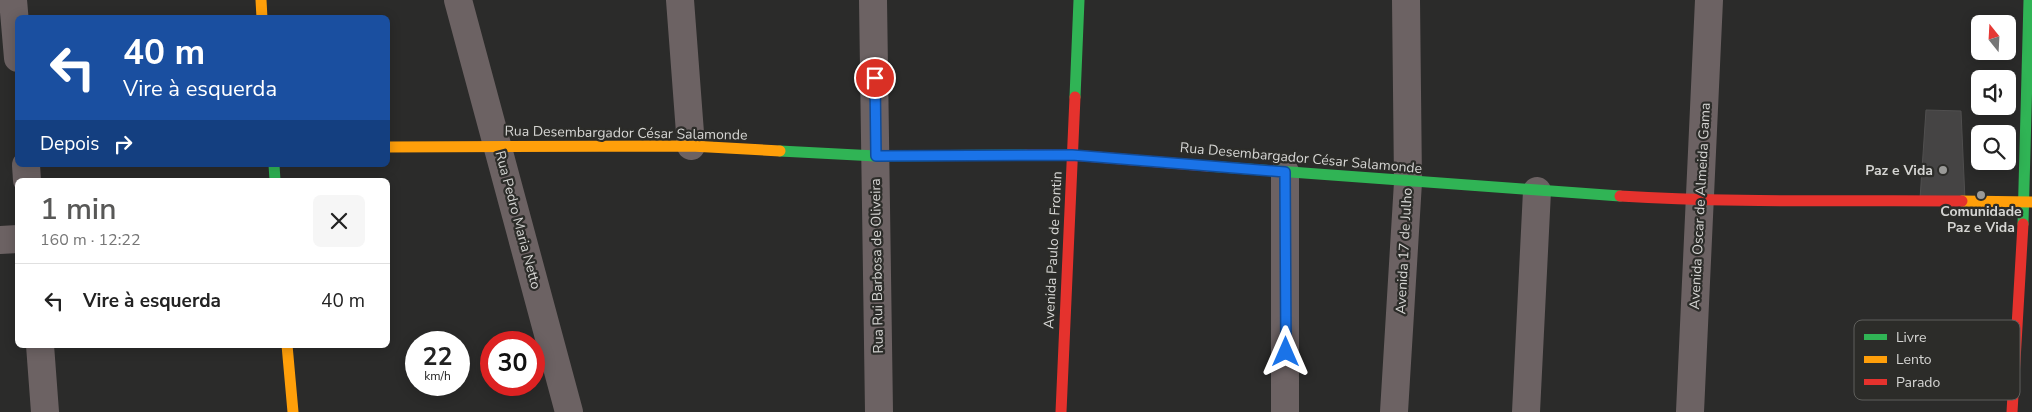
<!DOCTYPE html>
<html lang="pt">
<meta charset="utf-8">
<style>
:root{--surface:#fff;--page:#f6f6f6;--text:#222;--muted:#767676;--line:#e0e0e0;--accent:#585857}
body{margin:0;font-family:"Nunito Sans",sans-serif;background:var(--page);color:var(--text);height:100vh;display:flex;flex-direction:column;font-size:19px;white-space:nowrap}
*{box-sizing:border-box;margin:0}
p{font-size:16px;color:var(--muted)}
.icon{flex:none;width:28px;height:28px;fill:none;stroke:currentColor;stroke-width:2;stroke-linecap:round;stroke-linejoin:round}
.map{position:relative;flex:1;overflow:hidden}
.panel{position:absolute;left:15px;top:178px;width:375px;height:170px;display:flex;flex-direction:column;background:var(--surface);border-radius:8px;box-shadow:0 2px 12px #0003}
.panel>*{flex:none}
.guide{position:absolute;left:15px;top:15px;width:375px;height:152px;border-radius:8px;box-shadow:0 2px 12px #0003;background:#1a4fa0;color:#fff;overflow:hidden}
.needle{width:32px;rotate:342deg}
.buttons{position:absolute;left:1971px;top:15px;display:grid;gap:10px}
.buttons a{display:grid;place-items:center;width:45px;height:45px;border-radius:8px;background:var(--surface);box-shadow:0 2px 12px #0003;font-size:25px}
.speed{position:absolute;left:405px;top:331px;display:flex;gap:10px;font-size:25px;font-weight:700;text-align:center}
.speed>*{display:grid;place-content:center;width:65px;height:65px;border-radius:50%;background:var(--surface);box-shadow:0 2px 12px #0003;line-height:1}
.speed small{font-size:12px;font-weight:400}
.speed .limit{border:8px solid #d22;background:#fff;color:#111}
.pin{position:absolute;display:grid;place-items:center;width:42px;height:42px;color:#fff;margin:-21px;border:2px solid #fff;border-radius:50%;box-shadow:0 1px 5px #0007}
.me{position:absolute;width:55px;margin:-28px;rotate:0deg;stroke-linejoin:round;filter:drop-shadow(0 0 4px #0008)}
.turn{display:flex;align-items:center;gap:18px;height:105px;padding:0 25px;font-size:22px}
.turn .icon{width:65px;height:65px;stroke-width:2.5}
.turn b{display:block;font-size:35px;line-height:42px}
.then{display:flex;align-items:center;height:48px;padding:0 25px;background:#0003;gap:10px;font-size:19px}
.round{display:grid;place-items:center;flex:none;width:52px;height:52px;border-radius:8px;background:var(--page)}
.head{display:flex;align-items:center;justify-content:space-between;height:85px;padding:0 25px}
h1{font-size:30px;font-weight:600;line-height:38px;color:var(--accent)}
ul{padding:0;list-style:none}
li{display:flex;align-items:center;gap:15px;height:75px;padding:0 25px;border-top:1px solid var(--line)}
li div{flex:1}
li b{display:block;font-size:19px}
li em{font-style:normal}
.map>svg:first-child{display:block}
</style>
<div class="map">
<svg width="2032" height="412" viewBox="0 0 2032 412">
<rect width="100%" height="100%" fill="#2b2b2a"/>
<polygon fill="#454444" stroke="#504f4f" points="1926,110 1961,111 1965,200 1920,199"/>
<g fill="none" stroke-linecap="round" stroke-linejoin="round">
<g stroke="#6c6263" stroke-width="28">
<polyline points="13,0 18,58"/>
<polyline points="458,0 569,412"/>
<polyline points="680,0 691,146"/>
<polyline points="873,0 879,412"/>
<polyline points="26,165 27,180"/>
<polyline points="1285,172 1285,412"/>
<polyline points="0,240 18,239"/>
<polyline points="40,345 45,412"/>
<polyline points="1394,412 1408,182 1406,0"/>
<polyline points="1526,412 1537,191"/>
<polyline points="1690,412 1709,0"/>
</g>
<g stroke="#30b455" stroke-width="11">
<polyline points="1075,97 1079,0"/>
<polyline points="780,151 876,156 1026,155"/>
<polyline points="274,165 275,180"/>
<polyline points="1207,166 1620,196"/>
<polyline points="2023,224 2029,0"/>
</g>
<g stroke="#ff9f0a" stroke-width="11">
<polyline points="261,0 262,18"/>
<polyline points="388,147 691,146 780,151"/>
<polyline points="1962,201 2032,202"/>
<polyline points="287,345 293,412"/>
</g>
<g stroke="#e5322d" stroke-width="11">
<polyline points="1026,155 1072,155 1207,166"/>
<path d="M1620 196C1734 203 1848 200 1962 201"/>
<polyline points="1061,412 1075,97"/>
<polyline points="2012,412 2023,224"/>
</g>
</g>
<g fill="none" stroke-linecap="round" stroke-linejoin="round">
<defs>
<polyline id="route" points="875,78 876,156 1072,155 1285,172 1286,352"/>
</defs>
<use href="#route" stroke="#114b97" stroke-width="12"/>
<use href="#route" stroke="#1a73e8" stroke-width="9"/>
</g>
<g fill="#9a9a98" stroke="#2c2c29" stroke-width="2">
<circle cx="1943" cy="170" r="5"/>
<circle cx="1981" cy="195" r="5"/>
</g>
<g text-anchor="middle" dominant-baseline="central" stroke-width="4.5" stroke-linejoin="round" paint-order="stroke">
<g font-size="14" fill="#d5d5d3" stroke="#2c2c29">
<text transform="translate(626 133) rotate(1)">Rua Desembargador César Salamonde</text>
<text transform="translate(1301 158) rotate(5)">Rua Desembargador César Salamonde</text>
<text transform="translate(1700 206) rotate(-87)">Avenida Oscar de Almeida Gama</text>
<text transform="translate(518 220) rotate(75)">Rua Pedro Maria Netto</text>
<text transform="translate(1053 250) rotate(-87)">Avenida Paulo de Frontin</text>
<text transform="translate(1404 251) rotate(-87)">Avenida 17 de Julho</text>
<text transform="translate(877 266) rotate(-91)">Rua Rui Barbosa de Oliveira</text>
</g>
<g font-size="14" font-weight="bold" fill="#d5d5d3" stroke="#2c2c29" text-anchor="end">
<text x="1933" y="170">Paz e Vida</text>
<text x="1981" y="211" text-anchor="middle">Comunidade<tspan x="1981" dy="16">Paz e Vida</tspan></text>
</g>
</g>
<rect x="1854" y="320" width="166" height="80" rx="8" fill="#2c2c29" stroke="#5f5f5c" stroke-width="1"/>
<rect x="1864" y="334" width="23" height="6" fill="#30b455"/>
<rect x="1864" y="356" width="23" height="7" fill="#ff9f0a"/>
<rect x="1864" y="379" width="23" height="6" fill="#e5322d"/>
<g font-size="14" fill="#d5d5d3">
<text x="1896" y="342">Livre</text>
<text x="1896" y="364">Lento</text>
<text x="1896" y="387">Parado</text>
</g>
</svg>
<div class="buttons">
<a><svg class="needle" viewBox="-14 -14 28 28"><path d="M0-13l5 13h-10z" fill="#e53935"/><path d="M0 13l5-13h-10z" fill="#767676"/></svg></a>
<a><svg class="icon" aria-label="sound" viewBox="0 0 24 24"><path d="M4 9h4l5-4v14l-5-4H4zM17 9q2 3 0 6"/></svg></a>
<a><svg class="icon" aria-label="search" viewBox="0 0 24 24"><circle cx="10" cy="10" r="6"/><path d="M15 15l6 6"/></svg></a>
</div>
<div class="speed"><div>22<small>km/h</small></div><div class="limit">30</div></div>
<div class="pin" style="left:875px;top:78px;background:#d93025"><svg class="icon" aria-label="arrive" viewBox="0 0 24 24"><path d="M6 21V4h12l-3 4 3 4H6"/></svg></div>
<svg class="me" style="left:1286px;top:352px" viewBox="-20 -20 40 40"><path d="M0-17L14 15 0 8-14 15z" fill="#1a73e8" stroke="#fff" stroke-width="4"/></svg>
<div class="guide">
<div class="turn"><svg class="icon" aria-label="left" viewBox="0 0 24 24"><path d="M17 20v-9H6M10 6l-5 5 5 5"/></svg><div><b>40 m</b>Vire à esquerda</div></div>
<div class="then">Depois<svg class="icon" aria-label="right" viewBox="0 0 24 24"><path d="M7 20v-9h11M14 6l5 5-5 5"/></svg></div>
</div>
<section class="panel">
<div class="head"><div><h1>1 min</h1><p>160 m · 12:22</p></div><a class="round"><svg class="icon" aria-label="close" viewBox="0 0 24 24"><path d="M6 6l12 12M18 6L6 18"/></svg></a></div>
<ul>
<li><svg class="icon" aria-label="left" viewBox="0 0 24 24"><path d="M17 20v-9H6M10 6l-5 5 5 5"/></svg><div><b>Vire à esquerda</b></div><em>40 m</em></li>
</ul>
</section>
</div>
